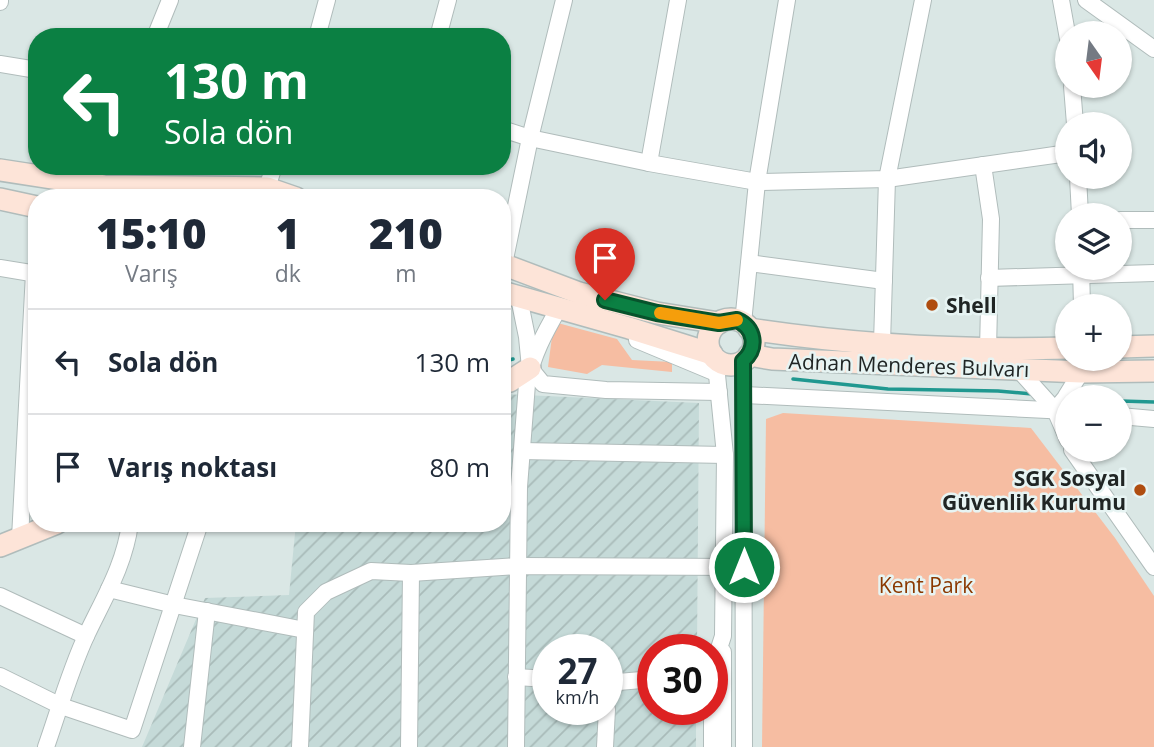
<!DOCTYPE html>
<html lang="tr">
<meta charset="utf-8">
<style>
:root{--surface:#fff;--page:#f6f6f7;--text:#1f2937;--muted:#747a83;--line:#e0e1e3}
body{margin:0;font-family:"Open Sans",sans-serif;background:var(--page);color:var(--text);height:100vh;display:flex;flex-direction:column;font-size:26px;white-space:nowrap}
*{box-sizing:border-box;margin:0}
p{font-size:23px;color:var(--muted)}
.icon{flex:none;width:38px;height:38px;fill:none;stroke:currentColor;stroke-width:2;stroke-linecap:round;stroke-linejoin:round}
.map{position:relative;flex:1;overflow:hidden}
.sheet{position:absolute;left:28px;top:189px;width:483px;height:343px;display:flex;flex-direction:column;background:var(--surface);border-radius:28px;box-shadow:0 2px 5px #0004}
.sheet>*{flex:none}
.guide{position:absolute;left:28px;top:28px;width:483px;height:147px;border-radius:28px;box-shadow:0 2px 5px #0004;background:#0b8043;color:#fff;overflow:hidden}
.needle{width:46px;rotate:166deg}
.buttons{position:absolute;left:1055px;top:21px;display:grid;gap:14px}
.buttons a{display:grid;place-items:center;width:77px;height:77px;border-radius:50%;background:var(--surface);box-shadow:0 2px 5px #0004;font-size:35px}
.speed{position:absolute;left:532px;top:634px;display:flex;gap:14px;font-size:35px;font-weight:700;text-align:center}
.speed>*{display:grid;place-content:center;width:91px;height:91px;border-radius:50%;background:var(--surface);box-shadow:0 2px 5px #0004;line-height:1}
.speed small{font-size:18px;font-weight:400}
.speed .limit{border:10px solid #d22;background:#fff;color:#111}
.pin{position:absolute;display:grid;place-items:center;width:60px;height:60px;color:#fff;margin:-72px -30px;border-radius:50% 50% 50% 0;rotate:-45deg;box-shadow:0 0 7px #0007}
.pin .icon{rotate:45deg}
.me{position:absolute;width:77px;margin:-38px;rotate:0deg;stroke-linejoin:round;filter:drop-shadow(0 0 5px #0008)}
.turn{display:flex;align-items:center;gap:24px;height:147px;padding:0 21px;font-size:32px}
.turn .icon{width:91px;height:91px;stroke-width:2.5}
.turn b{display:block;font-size:49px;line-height:60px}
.eta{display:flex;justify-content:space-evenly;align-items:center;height:119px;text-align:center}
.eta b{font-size:42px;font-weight:800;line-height:49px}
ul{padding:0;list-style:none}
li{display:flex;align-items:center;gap:21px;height:105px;padding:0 21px;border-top:2px solid var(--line)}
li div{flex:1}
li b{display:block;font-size:26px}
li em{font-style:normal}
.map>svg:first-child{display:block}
</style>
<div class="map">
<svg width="1154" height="747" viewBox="0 0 1154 747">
<defs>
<pattern id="industrial-furrows" width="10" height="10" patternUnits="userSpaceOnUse" patternTransform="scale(1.75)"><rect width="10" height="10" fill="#c5dad8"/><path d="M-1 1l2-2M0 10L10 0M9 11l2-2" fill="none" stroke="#a9bbb9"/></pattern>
</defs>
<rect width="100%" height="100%" fill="#dae7e5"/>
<path fill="url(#industrial-furrows)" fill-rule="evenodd" d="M502 394 699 403 697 649H653V709H696V747H142L205 598 289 595 296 523H502ZM548 649H607V709H548Z"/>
<g fill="#f6bda2">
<polygon points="554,322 617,339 632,360 672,362 672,372 602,365 587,374 548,367"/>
<polygon points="783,413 1031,428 1115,538 1154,596 1154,747 762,747 766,419"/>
</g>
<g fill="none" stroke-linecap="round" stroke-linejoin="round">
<g stroke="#209890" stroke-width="3.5">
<polyline points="502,362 513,359"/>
<polyline points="793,379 888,389 998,391 1032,394"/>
<polyline points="1120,401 1154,402"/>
</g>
<defs>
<g id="street">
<polyline points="1061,0 1068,39"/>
<polyline points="1086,0 1154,49"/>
<polyline points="0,2 0,0"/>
<polyline points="155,37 170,0"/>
<polyline points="317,37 327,0"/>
<polyline points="438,37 448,0"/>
<polyline points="0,64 37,70"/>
<polyline points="1072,86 1075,124"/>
<polyline points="502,129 530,138 649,163 757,182 887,179 1068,153"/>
<polyline points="649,163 678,0"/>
<polyline points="983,165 991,219 988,350"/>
<polyline points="1078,177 1080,215"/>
<polyline points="267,188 274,166"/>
<polyline points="1120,220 1154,220"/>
<polyline points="749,263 884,281"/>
<polyline points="504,264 530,138 564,0"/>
<polyline points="0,268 37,274"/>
<polyline points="1081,268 1082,306"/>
<polyline points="989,278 1154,273"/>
<polyline points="519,298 527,337 530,368 543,384 606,390 719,392"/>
<polyline points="743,323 757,182 787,0"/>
<polyline points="637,340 716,373"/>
<polyline points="882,343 887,179 923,0"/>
<polyline points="743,361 744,747"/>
<polyline points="1018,369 1055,410 1068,440"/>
<polyline points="745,395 1068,411"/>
<polyline points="1055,410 1065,398 1081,372"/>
<polyline points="1120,416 1154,419"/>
<polyline points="1072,450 1154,567"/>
<polyline points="522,451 725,455"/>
<polyline points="20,538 34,273"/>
<polyline points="109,589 174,605 305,630"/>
<polyline points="0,596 86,636"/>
<polyline points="723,652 723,747"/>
<polyline points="712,670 723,636 725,455 716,365"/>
<polyline points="0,676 61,706 132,730 200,523"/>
<polyline points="516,677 548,679"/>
<polyline points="607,683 653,679"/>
<polyline points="712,709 712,747"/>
<path d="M46 747C59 710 70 670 87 634 104 598 125 564 130 523"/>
<polyline points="192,747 207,611"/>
<polyline points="300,747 306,612 326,592 371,571 411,573 518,566 744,567"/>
<polyline points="409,747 411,573"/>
<path d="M516 747 519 487 527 384C532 356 545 332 559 308L568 312"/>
<polyline points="605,747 607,709"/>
</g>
<g id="secondary">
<polyline points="0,170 104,186 267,188 296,198"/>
<polyline points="0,199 37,207"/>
<polyline points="502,264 579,293 657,313 719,323"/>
<polyline points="502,292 629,328 712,354"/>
<circle cx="731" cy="342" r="23"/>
<path d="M749 329C854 345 962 351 1068 348"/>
<polyline points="1120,347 1154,346"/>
<polyline points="749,355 772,359 1081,372 1154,371"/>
<polyline points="502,383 510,381 530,368"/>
<polyline points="0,546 57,523"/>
</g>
</defs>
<use href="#street" stroke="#b0bcbb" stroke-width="18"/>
<use href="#secondary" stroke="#b0bcbb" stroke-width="24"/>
<use href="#street" stroke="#fff" stroke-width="16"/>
<use href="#secondary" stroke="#fde4d8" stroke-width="21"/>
</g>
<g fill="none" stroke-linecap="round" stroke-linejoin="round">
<defs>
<path id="route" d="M605 300 657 313 719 323 737 320C755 328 758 348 743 361L744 567"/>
</defs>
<use href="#route" stroke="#07532c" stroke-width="18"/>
<use href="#route" stroke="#0b8043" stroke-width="12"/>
<polyline stroke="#f59e0b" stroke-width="12" points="660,313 719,323 737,320"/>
</g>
<g fill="#af4d10" stroke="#e7f4f3" stroke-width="2.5">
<circle cx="932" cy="305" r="7"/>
<circle cx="1140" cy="490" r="7"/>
</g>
<g text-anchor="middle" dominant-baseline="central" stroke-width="5" stroke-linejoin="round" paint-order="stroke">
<g font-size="21" font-weight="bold" fill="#202524" stroke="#e7f4f3" text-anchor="start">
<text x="946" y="305">Shell</text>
<text x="1126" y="478" text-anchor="end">SGK Sosyal<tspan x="1126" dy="24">Güvenlik Kurumu</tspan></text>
</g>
<g font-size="21" fill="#202524" stroke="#e7f4f3">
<text transform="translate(909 365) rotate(2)">Adnan Menderes Bulvarı</text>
</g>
<g font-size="21" fill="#8a3800" stroke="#e7f4f3">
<text x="926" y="585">Kent Park</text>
</g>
</g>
</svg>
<div class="buttons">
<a><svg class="needle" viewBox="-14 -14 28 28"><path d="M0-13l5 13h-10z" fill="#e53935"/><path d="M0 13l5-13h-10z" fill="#747a83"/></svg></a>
<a><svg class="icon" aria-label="sound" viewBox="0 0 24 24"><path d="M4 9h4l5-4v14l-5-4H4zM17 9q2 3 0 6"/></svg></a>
<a><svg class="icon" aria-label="layers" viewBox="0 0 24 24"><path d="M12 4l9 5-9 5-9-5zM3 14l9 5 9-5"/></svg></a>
<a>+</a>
<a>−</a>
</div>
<div class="speed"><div>27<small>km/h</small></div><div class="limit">30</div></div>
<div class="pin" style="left:605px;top:300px;background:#d93025"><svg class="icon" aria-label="arrive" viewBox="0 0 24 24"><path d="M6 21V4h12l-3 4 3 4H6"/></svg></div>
<svg class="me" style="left:744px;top:567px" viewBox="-20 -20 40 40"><circle r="17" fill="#0b8043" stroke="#fff" stroke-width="3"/><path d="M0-11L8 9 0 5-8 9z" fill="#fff"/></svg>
<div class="guide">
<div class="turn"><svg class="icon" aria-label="left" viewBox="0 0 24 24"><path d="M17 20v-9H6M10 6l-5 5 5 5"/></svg><div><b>130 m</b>Sola dön</div></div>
</div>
<section class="sheet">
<div class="eta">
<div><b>15:10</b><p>Varış</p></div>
<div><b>1</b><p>dk</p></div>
<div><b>210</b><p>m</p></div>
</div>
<ul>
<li><svg class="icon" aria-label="left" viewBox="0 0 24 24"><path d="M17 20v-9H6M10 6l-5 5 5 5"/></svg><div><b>Sola dön</b></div><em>130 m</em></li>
<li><svg class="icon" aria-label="arrive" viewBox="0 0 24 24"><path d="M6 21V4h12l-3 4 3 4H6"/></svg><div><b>Varış noktası</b></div><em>80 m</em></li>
</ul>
</section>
</div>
